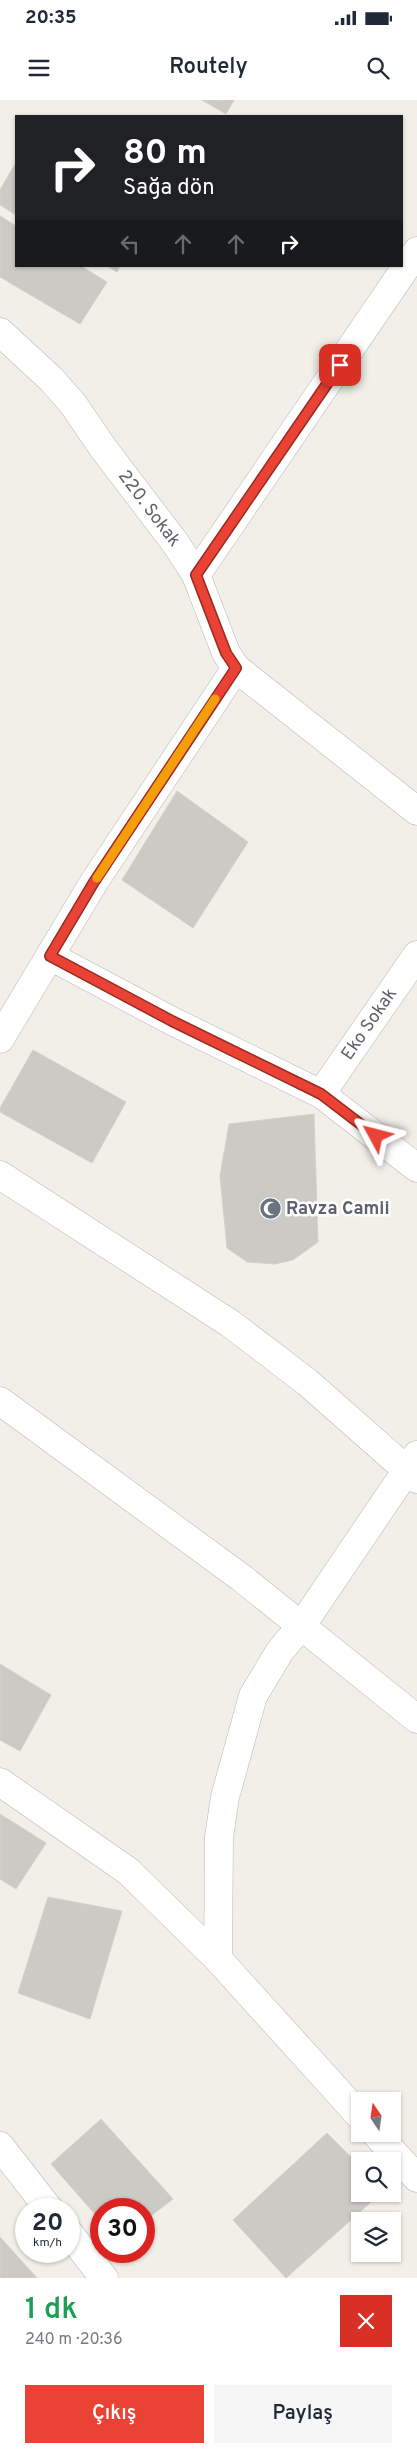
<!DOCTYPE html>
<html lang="tr">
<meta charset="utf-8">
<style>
:root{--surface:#fff;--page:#f6f6f7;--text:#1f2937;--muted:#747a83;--accent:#ea4335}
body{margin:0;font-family:Overpass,sans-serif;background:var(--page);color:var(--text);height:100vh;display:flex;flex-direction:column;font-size:19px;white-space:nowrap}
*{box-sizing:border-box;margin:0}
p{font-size:16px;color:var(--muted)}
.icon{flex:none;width:28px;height:28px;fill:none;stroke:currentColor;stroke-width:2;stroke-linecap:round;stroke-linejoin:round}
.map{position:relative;height:2178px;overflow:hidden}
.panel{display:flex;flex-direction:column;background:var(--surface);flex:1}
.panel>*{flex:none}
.hud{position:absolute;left:15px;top:15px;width:388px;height:152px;border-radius:0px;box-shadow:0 1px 4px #0004;background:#202124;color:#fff;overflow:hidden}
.needle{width:32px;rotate:347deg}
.controls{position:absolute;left:351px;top:1992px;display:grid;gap:10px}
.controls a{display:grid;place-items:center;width:50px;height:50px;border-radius:0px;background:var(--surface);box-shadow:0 1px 4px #0004;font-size:25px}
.speed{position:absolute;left:15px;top:2098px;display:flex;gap:10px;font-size:25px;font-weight:700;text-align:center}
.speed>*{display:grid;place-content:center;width:65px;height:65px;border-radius:50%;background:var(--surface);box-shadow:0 1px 4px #0004;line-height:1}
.speed small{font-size:12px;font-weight:400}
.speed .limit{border:8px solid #d22;background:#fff;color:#111}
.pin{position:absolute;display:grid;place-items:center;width:42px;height:42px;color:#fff;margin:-21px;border-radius:10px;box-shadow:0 2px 8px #0006}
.me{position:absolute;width:55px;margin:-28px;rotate:308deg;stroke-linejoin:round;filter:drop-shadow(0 0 4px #0008)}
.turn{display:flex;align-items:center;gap:18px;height:105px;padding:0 25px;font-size:22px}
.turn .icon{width:65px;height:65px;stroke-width:2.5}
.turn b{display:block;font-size:35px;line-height:42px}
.lanes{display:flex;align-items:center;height:48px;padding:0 25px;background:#0003;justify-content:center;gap:25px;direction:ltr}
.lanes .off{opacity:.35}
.round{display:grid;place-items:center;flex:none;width:52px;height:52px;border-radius:0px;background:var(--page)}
.headline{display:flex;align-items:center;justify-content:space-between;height:85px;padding:0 25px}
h1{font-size:30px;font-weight:600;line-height:38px;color:#1e9e55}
.primary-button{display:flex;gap:10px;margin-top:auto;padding:10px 25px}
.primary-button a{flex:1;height:58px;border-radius:0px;background:var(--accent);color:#fff;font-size:20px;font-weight:600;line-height:58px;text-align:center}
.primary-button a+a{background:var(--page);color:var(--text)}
.status{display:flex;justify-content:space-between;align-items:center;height:35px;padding:0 25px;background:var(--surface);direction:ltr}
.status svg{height:14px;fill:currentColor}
header{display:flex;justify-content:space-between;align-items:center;height:65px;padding:0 25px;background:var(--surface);font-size:22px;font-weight:600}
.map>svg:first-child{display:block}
</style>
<div class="status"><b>20:35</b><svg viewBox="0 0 49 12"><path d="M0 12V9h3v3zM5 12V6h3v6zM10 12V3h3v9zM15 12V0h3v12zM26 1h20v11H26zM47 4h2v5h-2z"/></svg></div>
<header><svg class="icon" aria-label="menu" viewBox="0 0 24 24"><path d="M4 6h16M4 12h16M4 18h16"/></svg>Routely<svg class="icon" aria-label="search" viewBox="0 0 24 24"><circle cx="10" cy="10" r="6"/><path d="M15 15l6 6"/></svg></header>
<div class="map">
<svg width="417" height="2178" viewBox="0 0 417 2178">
<rect width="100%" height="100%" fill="#f1efe8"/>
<g fill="#cccac5" stroke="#d6d1c6">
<polygon points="202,0 234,0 226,14"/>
<polygon points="15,64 16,65 16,115 0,105 0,90"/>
<polygon points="0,116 16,126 16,166 81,166 107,182 80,224 0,177"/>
<polygon points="107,166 120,166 117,172"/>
<polygon points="177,691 248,742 193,828 122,780"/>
<polygon points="33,950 126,1002 92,1063 0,1012 0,1008"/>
<polygon points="314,1014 318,1142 293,1160 275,1164 247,1162 227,1148 220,1076 229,1024"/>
<polygon points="0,1564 51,1595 20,1651 0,1640"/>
<polygon points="0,1714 46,1743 16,1789 0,1779"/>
<polygon points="48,1797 122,1811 90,1919 18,1893"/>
<polygon points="101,2019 173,2099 144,2121 144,2109 101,2109 101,2121 51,2064"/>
<polygon points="327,2033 360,2066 360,2094 380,2094 286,2178 233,2120"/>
<polygon points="0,2137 37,2178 0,2178"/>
</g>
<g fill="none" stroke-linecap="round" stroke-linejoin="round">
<defs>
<g id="minor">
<path id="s1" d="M0 232 51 279 73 304 103 348 176 444 196 475 226 553 236 568 417 711"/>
<polyline points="196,475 417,151"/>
<polyline points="50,856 172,921 321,994 417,1068"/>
<polyline points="0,939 94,782 236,568"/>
<path id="s2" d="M321 994 417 855"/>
<polyline points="0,1075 231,1224 307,1282 417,1379"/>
<polyline points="0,1301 243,1479 417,1619"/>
<polyline points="0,1682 128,1771 218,1859 360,2016"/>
<polyline points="218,1859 219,1737 225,1697 253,1596 280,1551 302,1525 417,1355"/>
<polyline points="376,2034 417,2078"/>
<polyline points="0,2046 49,2109"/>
<polyline points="69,2133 104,2178"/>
</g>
</defs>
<use href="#minor" stroke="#b5b8bc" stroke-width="29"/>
<use href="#minor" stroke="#fff" stroke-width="28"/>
</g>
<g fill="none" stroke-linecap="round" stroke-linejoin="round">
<defs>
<polyline id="route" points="340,265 196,475 226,553 236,568 94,782 50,856 172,921 321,994 376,1036"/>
</defs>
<use href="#route" stroke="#982c22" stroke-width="12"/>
<use href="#route" stroke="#ea4335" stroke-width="9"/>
<polyline stroke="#f59e0b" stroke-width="9" points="97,778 215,599"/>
</g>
<defs>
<symbol id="mosque-disc" viewBox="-11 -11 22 22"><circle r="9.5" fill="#6b7280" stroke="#fff"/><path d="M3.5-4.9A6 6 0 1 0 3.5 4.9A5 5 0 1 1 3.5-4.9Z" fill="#fff"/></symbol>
</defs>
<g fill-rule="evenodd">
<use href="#mosque-disc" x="258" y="1096" width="25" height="25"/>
</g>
<g text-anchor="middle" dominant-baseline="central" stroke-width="5" stroke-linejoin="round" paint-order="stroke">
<g font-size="18" fill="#5f6368" stroke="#fff">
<text stroke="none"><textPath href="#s1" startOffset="232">220. Sokak</textPath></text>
<text stroke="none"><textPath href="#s2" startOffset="85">Eko Sokak</textPath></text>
</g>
<g font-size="18" font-weight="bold" fill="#5b616d" stroke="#fff" text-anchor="start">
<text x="286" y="1109">Ravza Camii</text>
</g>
</g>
</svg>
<div class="controls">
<a><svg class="needle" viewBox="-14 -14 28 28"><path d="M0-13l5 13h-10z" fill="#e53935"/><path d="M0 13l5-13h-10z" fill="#747a83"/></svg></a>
<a><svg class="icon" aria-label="search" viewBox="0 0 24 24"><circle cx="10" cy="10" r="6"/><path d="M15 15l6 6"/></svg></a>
<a><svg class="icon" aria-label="layers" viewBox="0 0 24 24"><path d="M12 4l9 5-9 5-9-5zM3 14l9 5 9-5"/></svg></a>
</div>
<div class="speed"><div>20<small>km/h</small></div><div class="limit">30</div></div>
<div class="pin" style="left:340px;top:265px;background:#d93025"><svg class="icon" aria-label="arrive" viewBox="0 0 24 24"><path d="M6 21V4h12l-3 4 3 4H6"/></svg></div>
<svg class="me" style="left:376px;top:1036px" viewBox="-20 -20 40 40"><path d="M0-17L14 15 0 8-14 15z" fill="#ea4335" stroke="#fff" stroke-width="4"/></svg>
<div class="hud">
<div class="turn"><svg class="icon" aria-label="right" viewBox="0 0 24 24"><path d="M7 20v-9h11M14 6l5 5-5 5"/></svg><div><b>80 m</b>Sağa dön</div></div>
<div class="lanes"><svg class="icon off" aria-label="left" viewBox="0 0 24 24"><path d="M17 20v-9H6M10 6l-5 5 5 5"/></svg><svg class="icon off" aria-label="ahead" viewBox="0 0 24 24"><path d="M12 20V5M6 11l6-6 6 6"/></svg><svg class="icon off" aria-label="ahead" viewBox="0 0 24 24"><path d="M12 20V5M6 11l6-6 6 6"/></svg><svg class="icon" aria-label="right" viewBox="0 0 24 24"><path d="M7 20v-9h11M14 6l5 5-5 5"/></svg></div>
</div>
</div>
<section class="panel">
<div class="headline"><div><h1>1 dk</h1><p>240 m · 20:36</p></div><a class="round" style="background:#d93025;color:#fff"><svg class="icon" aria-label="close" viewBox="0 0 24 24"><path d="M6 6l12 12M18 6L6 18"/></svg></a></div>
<div class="primary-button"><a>Çıkış</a><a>Paylaş</a></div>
</section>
